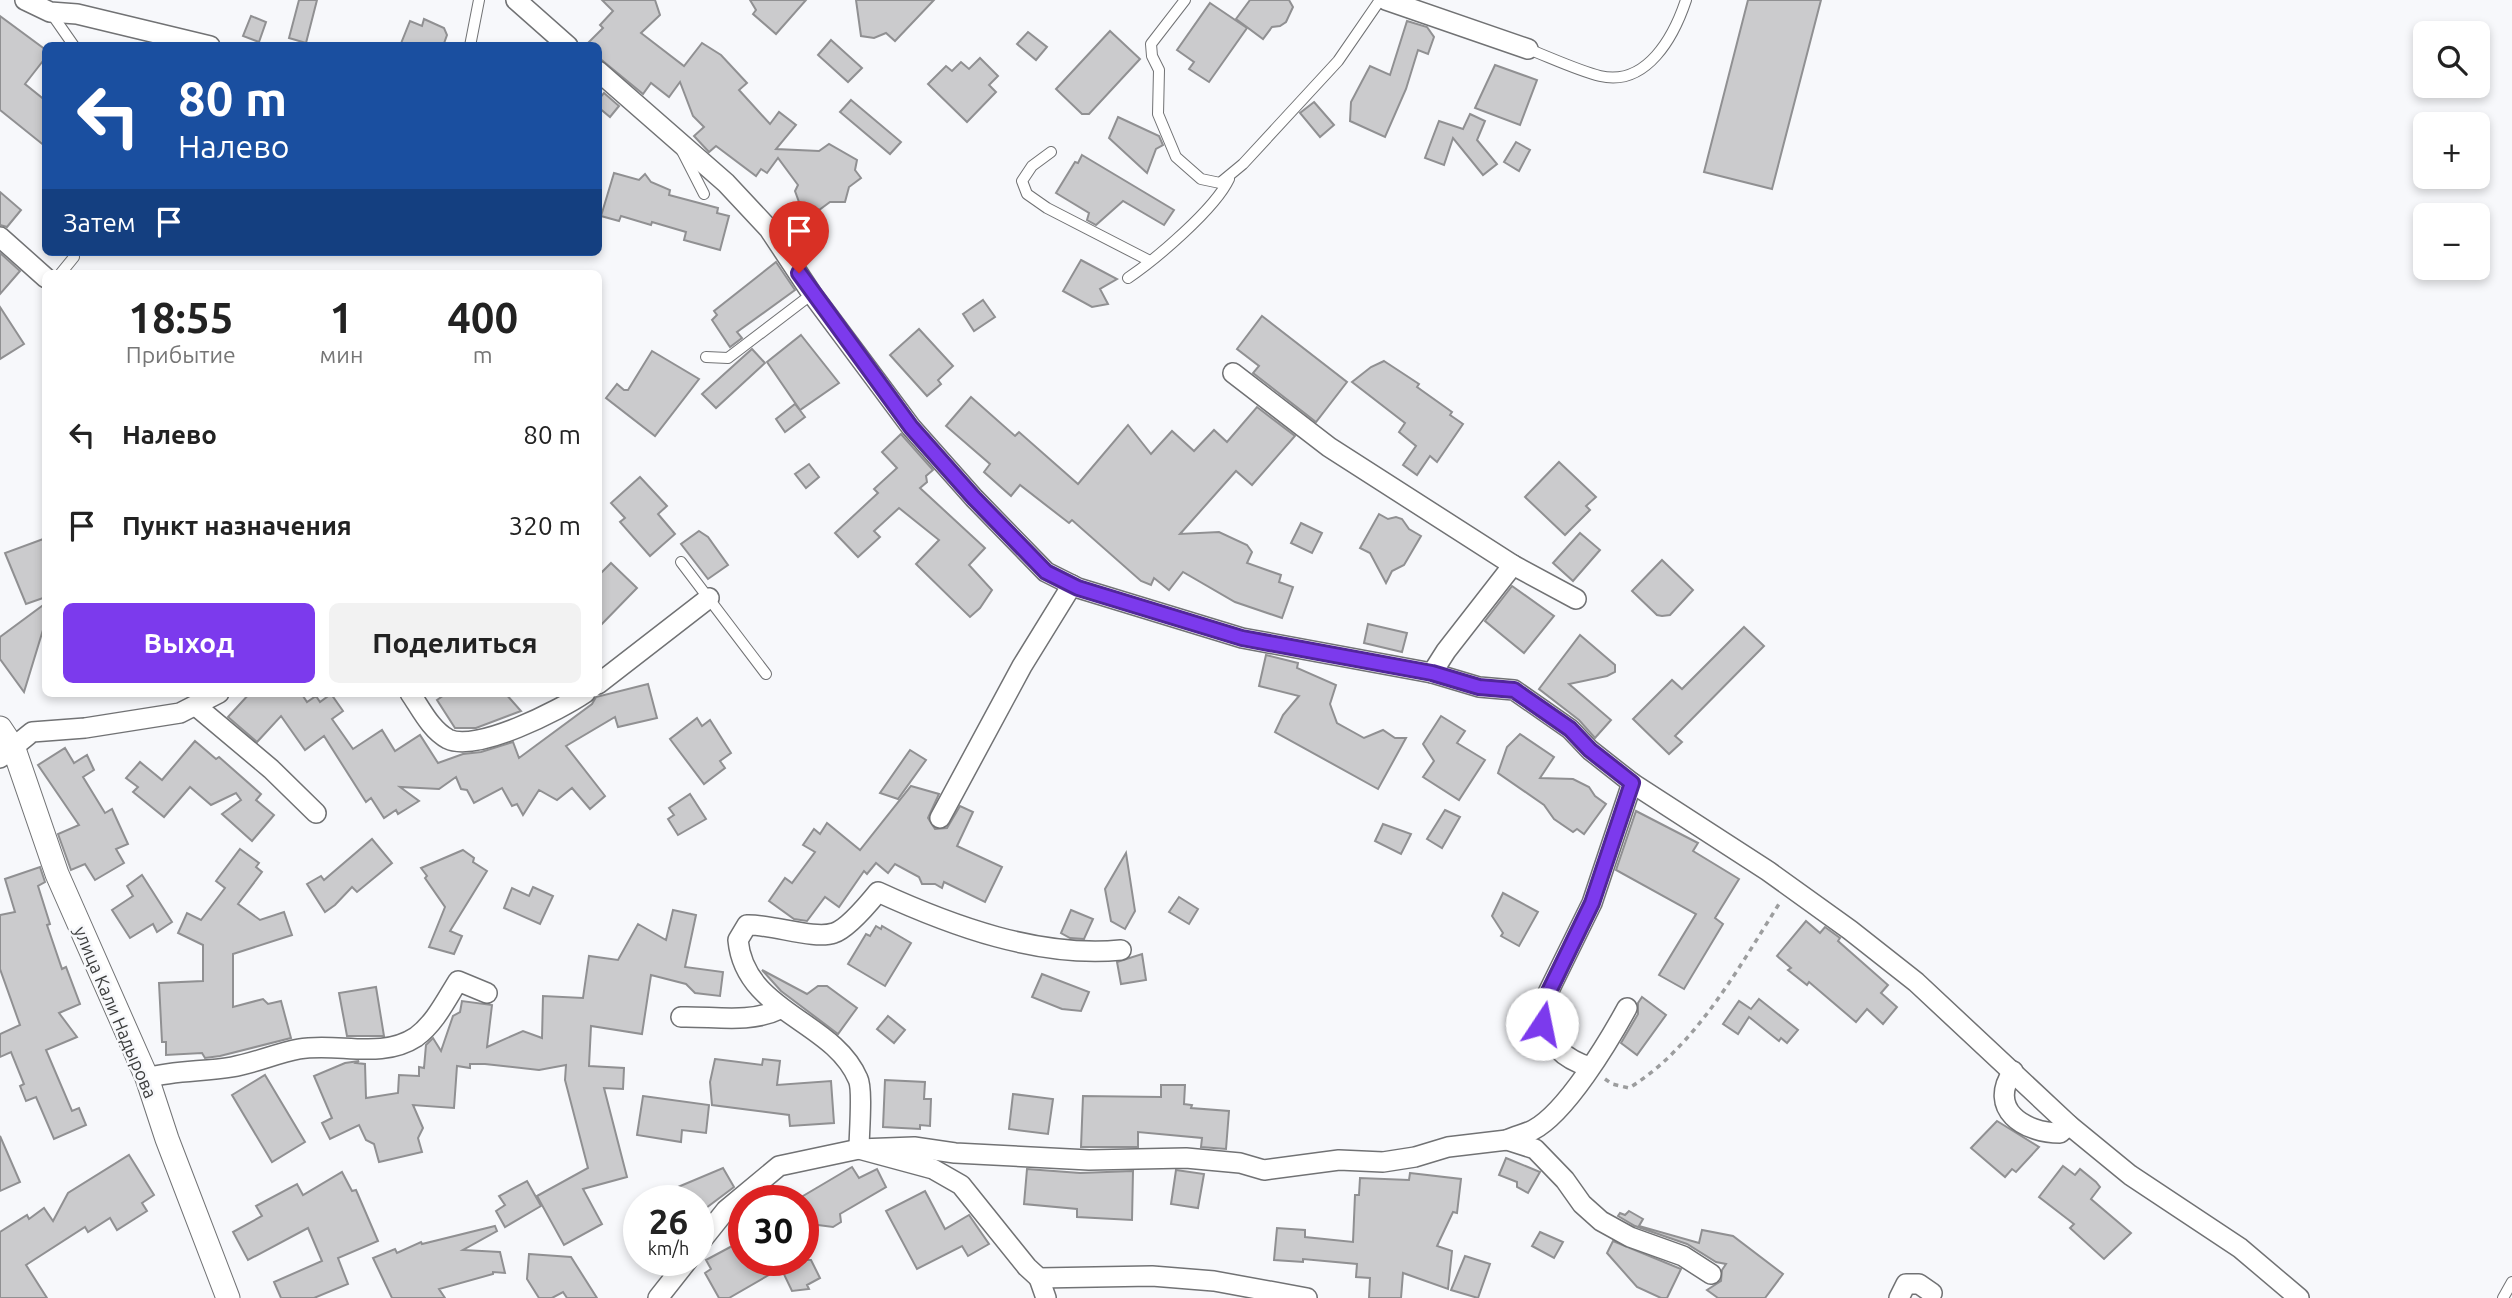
<!DOCTYPE html>
<html lang="ru">
<meta charset="utf-8">
<style>
:root{--surface:#fff;--page:#f2f2f2;--text:#222;--muted:#767676;--accent:#7c3aed}
body{margin:0;font-family:Ubuntu,sans-serif;background:var(--page);color:var(--text);height:100vh;display:flex;flex-direction:column;font-size:26px;white-space:nowrap}
*{box-sizing:border-box;margin:0}
p{font-size:23px;color:var(--muted)}
.icon{flex:none;width:38px;height:38px;fill:none;stroke:currentColor;stroke-width:2;stroke-linecap:round;stroke-linejoin:round}
.map{position:relative;flex:1;overflow:hidden}
.panel{position:absolute;left:42px;top:270px;width:560px;height:427px;display:flex;flex-direction:column;background:var(--surface);border-radius:10px;box-shadow:0 4px 10px #0003}
.panel>*{flex:none}
.top-card{position:absolute;left:42px;top:42px;width:560px;height:214px;border-radius:10px;box-shadow:0 4px 10px #0003;background:#1a4fa0;color:#fff;overflow:hidden}
.buttons{position:absolute;left:2413px;top:21px;display:grid;gap:14px}
.buttons a{display:grid;place-items:center;width:77px;height:77px;border-radius:10px;background:var(--surface);box-shadow:0 4px 10px #0003;font-size:35px}
.speed{position:absolute;left:623px;top:1185px;display:flex;gap:14px;font-size:35px;font-weight:700;text-align:center}
.speed>*{display:grid;place-content:center;width:91px;height:91px;border-radius:50%;background:var(--surface);box-shadow:0 4px 10px #0003;line-height:1}
.speed small{font-size:18px;font-weight:400}
.speed .limit{border:10px solid #d22;background:#fff;color:#111}
.pin{position:absolute;display:grid;place-items:center;width:60px;height:60px;color:#fff;margin:-72px -30px;border-radius:50% 50% 50% 0;rotate:-45deg;box-shadow:0 0 7px #0007}
.pin .icon{rotate:45deg}
.me{position:absolute;width:77px;margin:-38px;rotate:11deg;stroke-linejoin:round;filter:drop-shadow(0 0 5px #0008)}
.turn{display:flex;align-items:center;gap:24px;height:147px;padding:0 21px;font-size:32px}
.turn .icon{width:91px;height:91px;stroke-width:2.5}
.turn b{display:block;font-size:49px;line-height:60px}
.then{display:flex;align-items:center;height:66px;padding:0 21px;background:#0003;gap:14px;font-size:26px}
.eta{display:flex;justify-content:space-evenly;align-items:center;height:119px;text-align:center}
.eta b{font-size:42px;font-weight:700;line-height:49px}
.button{display:flex;gap:14px;margin-top:auto;padding:14px 21px}
.button a{flex:1;height:80px;border-radius:10px;background:var(--accent);color:#fff;font-size:28px;font-weight:700;line-height:80px;text-align:center}
.button a+a{background:var(--page);color:var(--text)}
ul{padding:0;list-style:none}
li{display:flex;align-items:center;gap:21px;height:91px;padding:0 21px}
li div{flex:1}
li b{display:block;font-size:26px}
li em{font-style:normal}
.map>svg:first-child{display:block}
</style>
<div class="map">
<svg width="2512" height="1298" viewBox="0 0 2512 1298">
<rect width="100%" height="100%" fill="#f7f8fb"/>
<g fill="#cbcbcd" stroke="#909092" stroke-width="2">
<polygon points="299,0 317,0 306,43 289,38"/>
<polygon points="602,0 655,0 660,15 641,33 684,66 702,43 721,55 747,83 739,90 770,124 779,112 796,125 776,149 819,151 829,144 857,160 855,170 861,178 849,187 845,202 830,202 819,210 799,202 795,191 798,185 778,158 767,173 761,169 756,176 716,146 709,152 694,136 704,127 693,116 680,82 669,97 651,83 643,94 598,57 598,46 585,46 603,28 600,25 613,11"/>
<polygon points="750,0 806,0 776,34 753,14 756,10"/>
<polygon points="856,0 934,0 895,41 886,33 874,38 861,36"/>
<polygon points="1250,0 1289,0 1293,7 1286,22 1280,26 1272,27 1263,39 1236,19"/>
<polygon points="1748,0 1821,0 1772,189 1704,172"/>
<polygon points="1210,3 1247,28 1209,82 1189,69 1194,62 1177,50"/>
<polygon points="0,16 46,50 46,57 25,84 46,101 46,147 0,110"/>
<polygon points="251,16 266,22 259,42 243,36"/>
<polygon points="424,19 444,28 447,35 443,46 400,46 410,21 422,26"/>
<polygon points="1407,21 1427,27 1434,37 1428,54 1418,50 1406,89 1385,137 1350,121 1351,102 1370,66 1390,75"/>
<polygon points="1110,31 1140,59 1089,114 1082,114 1056,89"/>
<polygon points="1028,32 1047,47 1036,60 1017,44"/>
<polygon points="831,40 862,68 848,82 818,55"/>
<polygon points="980,58 998,76 989,85 996,92 967,122 928,84 946,66 952,71 961,62 969,69"/>
<polygon points="1495,65 1537,80 1520,125 1475,108"/>
<polygon points="604,93 619,106 610,117 598,107 598,100"/>
<polygon points="851,100 901,142 890,154 840,112"/>
<polygon points="1314,102 1334,125 1320,137 1300,113"/>
<polygon points="1470,114 1485,121 1477,140 1497,164 1483,175 1453,138 1444,165 1425,158 1439,121 1463,129"/>
<polygon points="1118,117 1159,136 1163,145 1156,149 1147,173 1109,138"/>
<polygon points="1516,142 1530,150 1519,171 1504,162"/>
<polygon points="1082,155 1174,210 1164,225 1123,201 1096,225 1087,220 1089,213 1056,193 1075,162 1078,163"/>
<polygon points="614,173 639,180 645,174 651,182 670,190 669,195 718,208 717,213 729,216 720,250 684,240 686,232 652,222 651,225 621,216 619,221 601,216"/>
<polygon points="0,192 21,210 7,227 0,225"/>
<polygon points="0,253 20,271 0,294"/>
<polygon points="1081,260 1117,279 1100,289 1108,304 1092,307 1063,291"/>
<polygon points="776,262 795,290 737,332 742,338 730,347 712,320 717,315 714,311"/>
<polygon points="983,300 995,317 974,331 963,314"/>
<polygon points="0,307 24,344 0,359"/>
<polygon points="1262,316 1347,382 1316,422 1253,373 1259,366 1237,349"/>
<polygon points="919,329 953,366 938,380 941,384 927,396 890,355"/>
<polygon points="801,335 839,383 800,410 767,362"/>
<polygon points="752,349 765,363 716,408 702,394"/>
<polygon points="652,351 699,379 655,436 606,398 617,384 624,390 628,390"/>
<polygon points="1384,361 1419,384 1417,387 1452,412 1450,415 1463,424 1437,462 1430,456 1417,475 1403,465 1416,446 1399,432 1405,423 1352,382 1371,367"/>
<polygon points="971,397 1015,436 1019,432 1078,484 1128,425 1151,454 1172,431 1194,451 1214,430 1227,442 1257,407 1295,436 1252,485 1236,471 1180,534 1219,532 1247,545 1252,552 1247,563 1281,575 1279,582 1293,587 1282,618 1235,602 1183,572 1169,590 1154,578 1151,585 1141,581 1072,520 1069,523 1020,485 1011,496 984,472 990,464 946,426"/>
<polygon points="795,404 805,417 785,432 776,419"/>
<polygon points="901,434 933,470 926,476 927,482 920,488 985,548 969,565 992,590 980,608 970,617 916,564 939,540 899,508 874,531 880,537 858,557 835,533 878,493 874,489 897,468 882,452"/>
<polygon points="1559,462 1596,497 1586,506 1590,510 1565,535 1525,497"/>
<polygon points="809,464 819,477 806,488 795,474"/>
<polygon points="640,477 667,506 658,514 675,534 650,556 620,522 625,518 611,503"/>
<polygon points="1379,514 1388,519 1396,517 1402,519 1409,529 1421,536 1404,565 1392,571 1386,583 1370,553 1360,548"/>
<polygon points="1301,523 1322,533 1312,553 1291,543"/>
<polygon points="699,531 708,537 728,565 708,579 681,544"/>
<polygon points="1580,533 1600,550 1573,581 1553,563"/>
<polygon points="46,538 46,597 26,604 5,553"/>
<polygon points="1662,560 1693,590 1670,615 1662,616 1657,615 1632,591"/>
<polygon points="611,563 637,588 598,628 598,576"/>
<polygon points="1512,586 1554,616 1524,653 1485,621"/>
<polygon points="46,603 46,620 24,692 0,659 0,637"/>
<polygon points="1368,624 1407,633 1402,652 1364,643"/>
<polygon points="1744,627 1764,646 1675,736 1682,742 1669,754 1633,719 1672,680 1682,689"/>
<polygon points="1580,635 1615,665 1615,672 1607,676 1569,684 1611,720 1595,738 1579,720 1539,689"/>
<polygon points="1266,655 1298,663 1297,668 1336,685 1330,704 1337,723 1364,738 1383,730 1395,738 1406,738 1378,789 1275,732 1283,715 1299,696 1259,686"/>
<polygon points="648,684 657,718 618,727 615,717 566,746 605,796 590,809 572,788 557,800 539,790 523,815 517,804 512,806 502,788 474,803 467,790 461,789 456,777 439,789 400,787 419,801 398,814 396,810 384,818 371,798 366,802 324,736 305,750 281,716 257,742 228,717 250,693 301,693 307,702 316,696 320,702 331,694 343,711 332,719 353,749 382,730 395,751 420,735 438,763 463,754 481,752 513,742 519,758 592,704 596,697"/>
<polygon points="447,693 505,693 521,711 476,728 455,728 437,700"/>
<polygon points="1441,716 1465,731 1457,743 1485,760 1459,800 1423,777 1434,761 1423,744"/>
<polygon points="697,718 702,726 710,720 731,753 720,761 725,768 704,784 670,739"/>
<polygon points="1520,734 1554,757 1540,778 1573,779 1589,787 1595,796 1606,804 1584,834 1577,829 1573,832 1554,819 1544,805 1498,773 1507,747"/>
<polygon points="195,741 216,759 219,757 261,794 256,800 274,815 252,841 222,814 241,800 236,793 211,805 190,787 164,817 133,792 138,787 126,778 140,762 162,780"/>
<polygon points="65,748 74,763 87,755 94,770 83,777 105,813 112,809 128,844 116,849 124,863 95,880 85,864 71,870 58,834 79,825 38,765"/>
<polygon points="910,750 926,760 898,799 880,793"/>
<polygon points="911,786 939,794 928,818 935,829 947,828 960,806 973,812 957,846 1002,867 985,902 944,882 942,888 935,884 922,884 919,877 895,864 888,873 876,863 867,874 864,871 839,907 825,897 807,921 794,919 769,901 785,878 792,883 815,852 803,845 814,829 820,834 827,823 860,850"/>
<polygon points="690,794 706,819 678,835 668,819 674,815 669,808"/>
<polygon points="1445,810 1460,817 1442,848 1427,839"/>
<polygon points="1636,811 1698,843 1693,851 1739,879 1715,918 1723,924 1684,989 1659,975 1696,914 1616,870"/>
<polygon points="1383,824 1411,834 1401,854 1375,841"/>
<polygon points="372,839 392,863 357,892 352,887 335,905 325,912 307,884 321,876 324,880"/>
<polygon points="240,849 259,863 256,867 262,872 238,904 260,920 284,912 292,935 233,954 233,1007 263,999 268,1004 281,1001 291,1038 220,1056 205,1058 202,1053 166,1055 166,1042 162,1042 159,983 203,981 203,945 178,933 187,913 201,920 225,888 216,881"/>
<polygon points="463,850 474,858 473,862 487,871 450,931 462,936 454,954 429,947 445,907 425,878 427,876 421,868"/>
<polygon points="1126,853 1135,911 1125,929 1111,921 1105,889"/>
<polygon points="40,867 45,882 38,886 50,924 47,925 62,969 66,967 80,1004 59,1013 77,1037 46,1050 72,1111 79,1108 86,1125 54,1139 36,1097 26,1101 20,1086 24,1084 11,1052 0,1057 0,1034 20,1025 0,969 0,915 15,912 5,879"/>
<polygon points="142,875 172,922 157,932 153,924 130,938 112,910 133,896 127,886"/>
<polygon points="533,887 553,896 540,924 504,908 512,888 529,896"/>
<polygon points="1503,893 1538,912 1519,946 1501,936 1503,933 1492,916"/>
<polygon points="1179,897 1198,909 1189,924 1169,912"/>
<polygon points="673,910 696,915 685,967 723,972 720,996 695,993 686,984 651,975 642,1034 591,1026 589,1066 624,1068 623,1089 604,1088 627,1177 583,1189 602,1224 564,1245 537,1196 588,1168 565,1080 566,1065 539,1070 485,1064 470,1064 470,1068 457,1066 454,1108 413,1105 423,1128 418,1138 422,1152 379,1162 374,1144 366,1140 359,1125 330,1139 322,1123 332,1118 314,1076 345,1063 359,1061 356,1063 365,1064 366,1098 398,1093 399,1075 419,1076 419,1067 424,1068 426,1045 433,1038 441,1051 453,1016 460,1012 462,1001 492,1005 487,1047 523,1031 542,1038 543,996 583,998 589,956 618,960 638,924 666,940"/>
<polygon points="1071,910 1093,919 1084,939 1070,938 1061,933"/>
<polygon points="1806,921 1820,933 1825,927 1840,938 1838,941 1888,985 1881,993 1897,1007 1883,1024 1867,1009 1856,1022 1809,982 1807,985 1788,970 1791,968 1777,956"/>
<polygon points="876,926 881,929 882,926 911,943 885,986 848,964 866,934 870,936"/>
<polygon points="1142,954 1146,980 1121,984 1117,962"/>
<polygon points="762,970 807,994 818,986 827,986 857,1008 838,1034 781,991"/>
<polygon points="1042,974 1089,992 1081,1011 1062,1009 1032,997"/>
<polygon points="376,987 384,1036 347,1036 339,993"/>
<polygon points="1642,997 1666,1015 1637,1055 1621,1043 1638,1014 1638,1003"/>
<polygon points="1759,999 1798,1030 1787,1043 1781,1038 1779,1041 1749,1017 1738,1034 1723,1024 1739,1001 1751,1009"/>
<polygon points="888,1016 905,1030 894,1043 877,1029"/>
<polygon points="715,1059 762,1065 763,1059 780,1061 777,1085 831,1081 834,1123 790,1126 789,1115 712,1105 710,1082"/>
<polygon points="265,1075 305,1142 272,1162 232,1095"/>
<polygon points="885,1080 925,1082 924,1099 931,1099 930,1126 920,1125 920,1129 883,1127"/>
<polygon points="1161,1085 1185,1085 1184,1104 1192,1105 1191,1108 1229,1111 1226,1149 1201,1147 1202,1138 1138,1132 1138,1147 1081,1147 1083,1096 1161,1097"/>
<polygon points="1013,1094 1053,1099 1048,1134 1009,1129"/>
<polygon points="643,1096 709,1105 706,1133 682,1130 681,1142 637,1135"/>
<polygon points="1997,1121 2039,1147 2016,1172 2012,1169 2005,1177 1971,1148"/>
<polygon points="0,1136 20,1182 0,1191"/>
<polygon points="129,1155 154,1195 142,1203 147,1211 117,1230 110,1218 88,1232 85,1227 26,1265 47,1298 0,1298 0,1232 27,1215 29,1219 44,1208 53,1221 68,1193"/>
<polygon points="1506,1158 1540,1172 1528,1193 1517,1187 1517,1182 1499,1175"/>
<polygon points="2063,1166 2075,1175 2080,1169 2096,1182 2100,1187 2091,1199 2131,1233 2104,1259 2070,1228 2074,1224 2039,1197"/>
<polygon points="852,1167 859,1178 877,1169 886,1187 840,1214 841,1222 833,1227 803,1223 803,1196"/>
<polygon points="723,1168 734,1187 698,1214 698,1200 647,1200"/>
<polygon points="1027,1169 1080,1173 1133,1171 1132,1220 1077,1217 1077,1209 1024,1204"/>
<polygon points="1176,1170 1204,1174 1198,1208 1171,1204"/>
<polygon points="342,1172 352,1191 356,1190 378,1241 338,1258 348,1284 314,1298 281,1298 274,1282 322,1261 308,1228 248,1260 233,1232 262,1216 256,1206 297,1184 303,1195"/>
<polygon points="1410,1173 1461,1179 1457,1213 1453,1212 1437,1246 1452,1251 1448,1289 1403,1273 1401,1298 1369,1298 1370,1278 1356,1277 1357,1264 1303,1259 1303,1262 1274,1260 1277,1228 1305,1230 1305,1237 1353,1242 1355,1195 1359,1195 1360,1178 1409,1180"/>
<polygon points="527,1181 541,1206 505,1227 496,1211 505,1205 499,1196"/>
<polygon points="925,1191 945,1229 969,1215 989,1244 968,1256 962,1246 917,1269 886,1211"/>
<polygon points="1629,1211 1643,1219 1639,1226 1699,1243 1702,1230 1733,1236 1783,1274 1765,1298 1718,1298 1707,1290 1721,1281 1722,1270 1726,1264 1716,1262 1687,1244 1635,1226 1618,1216 1620,1213 1625,1215"/>
<polygon points="495,1226 497,1231 463,1250 500,1252 505,1273 493,1272 493,1274 439,1289 445,1298 392,1298 373,1258 395,1249 397,1253 421,1242 422,1244"/>
<polygon points="1540,1232 1563,1242 1554,1258 1532,1246"/>
<polygon points="1613,1241 1681,1269 1667,1298 1661,1298 1637,1287 1607,1253"/>
<polygon points="734,1245 737,1247 742,1245 744,1260 811,1260 820,1278 807,1285 809,1289 792,1291 781,1268 729,1298 719,1298 705,1273 711,1269 706,1260"/>
<polygon points="529,1254 571,1257 597,1298 567,1298 563,1292 552,1298 539,1298 527,1279"/>
<polygon points="1465,1256 1490,1264 1478,1298 1451,1290"/>
</g>
<g fill="none" stroke-linecap="round" stroke-linejoin="round">
<defs>
<g id="service">
<polyline points="1185,0 1151,44 1152,56 1159,70 1158,114 1176,157 1201,179 1220,183 1243,164 1338,61 1380,0"/>
<polyline points="51,13 74,46"/>
<polyline points="470,46 479,0"/>
<path d="M1528 49C1549 57 1579 71 1600 76 1647 87 1674 36 1686 0"/>
<polyline points="681,149 704,194"/>
<polyline points="1051,152 1032,166 1022,181 1027,194 1047,208 1150,261"/>
<polyline points="61,273 74,257"/>
<path d="M1128 278C1156 259 1215 209 1229 179"/>
<polyline points="706,357 728,358 812,294"/>
<polyline points="681,562 766,674"/>
<polyline points="2503,1298 2512,1282"/>
</g>
<g id="minor">
<polyline points="25,0 50,12 77,14 210,46"/>
<polyline points="516,0 568,46"/>
<polyline points="1386,0 1528,49"/>
<polyline points="598,71 726,183 769,229 812,294 911,427 974,498 1046,572 1078,588 1242,638 1432,673 1479,687 1514,690 1570,729 1590,750 1632,783 1768,871 1850,930 1916,982 2069,1125 2130,1175 2240,1248 2299,1298"/>
<polyline points="0,237 46,278"/>
<polyline points="1233,373 1329,447 1513,565 1446,651 1432,673"/>
<polyline points="1513,565 1576,599"/>
<polyline points="598,684 709,598"/>
<path d="M410 693C421 709 431 730 448 739 476 753 560 710 585 693"/>
<polyline points="196,706 271,769 316,813"/>
<polyline points="0,758 32,732 85,728 180,713 219,693"/>
<polyline points="940,818 1022,666 1072,585"/>
<path d="M1121 950C1039 958 952 926 878 892 869 903 847 929 834 933 814 940 772 924 747 925L738 940C745 1013 833 1020 858 1079 863 1089 859 1135 859 1149L933 1169 961 1185 1027 1267 1039 1278 1152 1276 1214 1281 1307 1298"/>
<path d="M681 1017C713 1016 750 1024 780 1009"/>
<path d="M1590 1067C1562 1059 1545 1040 1539 1011L1592 903 1632 783"/>
<path d="M2013 1071C1987 1109 2024 1133 2060 1133L2069 1125"/>
<path d="M147 1078C175 1070 203 1072 232 1067 255 1063 277 1053 299 1049 337 1042 381 1060 416 1037 435 1023 446 1000 458 981L487 993"/>
<path d="M1507 1140C1515 1136 1525 1134 1533 1130 1566 1113 1609 1041 1627 1008"/>
<polyline points="698,1245 726,1210 779,1166 859,1149 914,1147 955,1153 1089,1160 1186,1158 1240,1163 1264,1170 1339,1160 1383,1162 1415,1157 1448,1147 1507,1140 1535,1149 1565,1180 1582,1204 1601,1221 1630,1237 1683,1256 1711,1274"/>
<polyline points="1039,1278 1046,1298"/>
<polyline points="658,1298 688,1260"/>
<polyline points="1899,1298 1906,1284 1919,1284 1932,1293"/>
</g>
<polyline id="tertiary" points="0,728 14,749 57,874 147,1078 167,1139 228,1298"/>
</defs>
<use href="#service" stroke="#717274" stroke-width="12"/>
<use href="#minor" stroke="#717274" stroke-width="22"/>
<use href="#tertiary" stroke="#717274" stroke-width="25"/>
<path stroke="#9c9d9e" stroke-width="3.5" stroke-dasharray="5 5" stroke-linecap="butt" d="M1605 1079 1612 1084 1629 1088C1695 1048 1739 967 1779 904"/>
<use href="#service" stroke="#fff" stroke-width="10"/>
<use href="#minor" stroke="#fff" stroke-width="19"/>
<use href="#tertiary" stroke="#fff" stroke-width="23"/>
</g>
<g fill="none" stroke-linecap="round" stroke-linejoin="round">
<defs>
<polyline id="route" points="799,273 911,427 974,498 1046,572 1078,588 1242,638 1432,673 1479,687 1514,690 1570,729 1590,750 1632,783 1592,903 1539,1012 1542,1024"/>
</defs>
<use href="#route" stroke="#51269a" stroke-width="18"/>
<use href="#route" stroke="#7c3aed" stroke-width="12"/>
</g>
<g text-anchor="middle" dominant-baseline="central" stroke-width="5" stroke-linejoin="round" paint-order="stroke">
<g font-size="18" fill="#3c3d3d" stroke="#f7f8fb">
<text transform="translate(116 1012) rotate(67)">улица Кали Надырова</text>
</g>
</g>
</svg>
<div class="buttons">
<a><svg class="icon" aria-label="search" viewBox="0 0 24 24"><circle cx="10" cy="10" r="6"/><path d="M15 15l6 6"/></svg></a>
<a>+</a>
<a>−</a>
</div>
<div class="speed"><div>26<small>km/h</small></div><div class="limit">30</div></div>
<div class="pin" style="left:799px;top:273px;background:#d93025"><svg class="icon" aria-label="arrive" viewBox="0 0 24 24"><path d="M6 21V4h12l-3 4 3 4H6"/></svg></div>
<svg class="me" style="left:1542px;top:1024px" viewBox="-20 -20 40 40"><circle r="19" fill="#fff"/><path d="M0-13L10 11 0 6-10 11z" fill="#7c3aed"/></svg>
<div class="top-card">
<div class="turn"><svg class="icon" aria-label="left" viewBox="0 0 24 24"><path d="M17 20v-9H6M10 6l-5 5 5 5"/></svg><div><b>80 m</b>Налево</div></div>
<div class="then">Затем<svg class="icon" aria-label="arrive" viewBox="0 0 24 24"><path d="M6 21V4h12l-3 4 3 4H6"/></svg></div>
</div>
<section class="panel">
<div class="eta">
<div><b>18:55</b><p>Прибытие</p></div>
<div><b>1</b><p>мин</p></div>
<div><b>400</b><p>m</p></div>
</div>
<ul>
<li><svg class="icon" aria-label="left" viewBox="0 0 24 24"><path d="M17 20v-9H6M10 6l-5 5 5 5"/></svg><div><b>Налево</b></div><em>80 m</em></li>
<li><svg class="icon" aria-label="arrive" viewBox="0 0 24 24"><path d="M6 21V4h12l-3 4 3 4H6"/></svg><div><b>Пункт назначения</b></div><em>320 m</em></li>
</ul>
<div class="button"><a>Выход</a><a>Поделиться</a></div>
</section>
</div>
